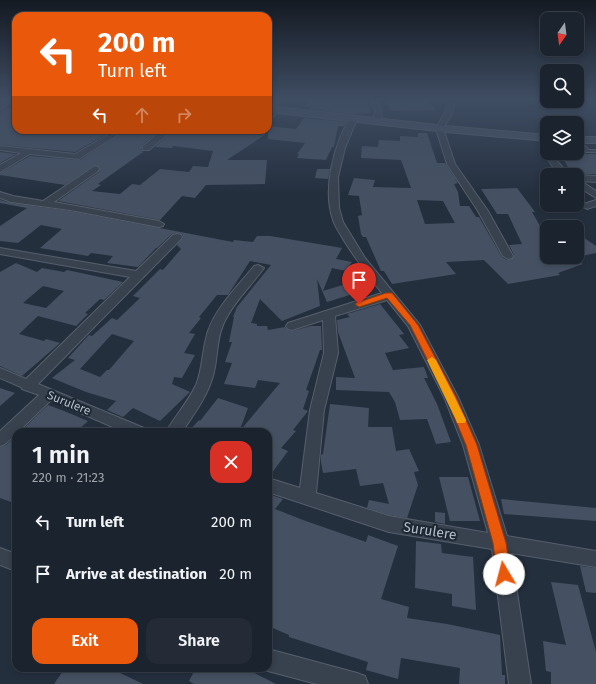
<!DOCTYPE html>
<meta charset="utf-8">
<style>
:root{--surface:#1b232e;--page:#242b36;--text:#f1f3f6;--muted:#a0a4aa;--line:#39404a;--accent:#ea580c}
body{margin:0;font-family:"Fira Sans",sans-serif;background:var(--page);color:var(--text);height:100vh;display:flex;flex-direction:column;font-size:15px;white-space:nowrap}
*{box-sizing:border-box;margin:0}
p{font-size:13px;color:var(--muted)}
.icon{flex:none;width:22px;height:22px;fill:none;stroke:currentColor;stroke-width:2;stroke-linecap:round;stroke-linejoin:round}
.map{position:relative;flex:1;overflow:hidden}
.drawer{position:absolute;left:12px;top:428px;width:260px;height:244px;display:flex;flex-direction:column;background:var(--surface);border-radius:12px;box-shadow:0 2px 6px #0003,0 0 0 1px var(--line)}
.drawer>*{flex:none}
.hud{position:absolute;left:12px;top:12px;width:260px;height:122px;border-radius:12px;box-shadow:0 2px 6px #0003,0 0 0 1px var(--line);background:#ea580c;color:#fff;overflow:hidden}
.needle{width:26px;rotate:194deg}
.tools{position:absolute;left:540px;top:12px;display:grid;gap:8px}
.tools a{display:grid;place-items:center;width:44px;height:44px;border-radius:8px;background:var(--surface);box-shadow:0 2px 6px #0003,0 0 0 1px var(--line);font-size:20px}
.pin{position:absolute;display:grid;place-items:center;width:34px;height:34px;color:#fff;margin:-41px -17px;border-radius:50% 50% 50% 0;rotate:-45deg;box-shadow:0 0 4px #0007}
.pin .icon{rotate:45deg}
.me{position:absolute;width:44px;margin:-22px;rotate:352deg;stroke-linejoin:round;filter:drop-shadow(0 0 3px #0008)}
.turn{display:flex;align-items:center;gap:14px;height:84px;padding:0 20px;font-size:18px}
.turn .icon{width:52px;height:52px;stroke-width:2.5}
.turn b{display:block;font-size:28px;line-height:34px}
.lanes{display:flex;align-items:center;height:38px;padding:0 20px;background:#0003;justify-content:center;gap:20px;direction:ltr}
.lanes .off{opacity:.35}
.round{display:grid;place-items:center;flex:none;width:42px;height:42px;border-radius:12px;background:var(--page)}
.summary{display:flex;align-items:center;justify-content:space-between;height:68px;padding:0 20px}
h1{font-size:24px;font-weight:600;line-height:30px}
.cta{display:flex;gap:8px;margin-top:auto;padding:8px 20px}
.cta a{flex:1;height:46px;border-radius:12px;background:var(--accent);color:#fff;font-size:16px;font-weight:600;line-height:46px;text-align:center}
.cta a+a{background:var(--page);color:var(--text)}
ul{padding:0;list-style:none}
li{display:flex;align-items:center;gap:12px;height:52px;padding:0 20px}
li div{flex:1}
li b{display:block;font-size:15px}
li em{font-style:normal}
.map>svg:first-child{display:block}
</style>
<div class="map">
<svg width="596" height="684" viewBox="0 0 596 684">
<rect width="100%" height="100%" fill="#242f3e"/>
<g fill="#455162" fill-rule="evenodd">
<polygon points="272,98 285,98 278,106 268,105 268,102"/>
<polygon points="307,98 356,98 357,99 363,99 366,100 371,113 351,114 310,109 311,107 304,107"/>
<polygon points="415,99 426,99 436,110 390,111 387,100"/>
<polygon points="6,108 16,108 16,130 113,130 75,152 0,145 0,113"/>
<polygon points="304,118 346,122 344,126 338,126 334,147 332,147 326,160 297,158 299,154 297,154 305,143 268,139 268,126 296,129"/>
<polygon points="126,130 161,130 142,145 142,150 143,152 98,184 101,185 92,191 120,194 132,184 140,185 160,169 189,172 193,166 208,167 213,151 173,146 172,148 155,147 173,130 213,130 225,134 230,133 241,134 248,130 266,134 227,160 267,160 265,184 206,185 195,198 182,196 160,220 58,201 99,172 100,168 95,165 65,185 0,175 0,173 30,156 80,160"/>
<path d="M418 133H427L437 163H445L458 183 454 184 458 192 460 206H469L476 217H479L502 257 507 260 512 259 514 255 509 245 522 244 508 214H497L481 189 517 188 535 212H532L547 238V257H571L583 264 558 273 560 275 508 284 484 260 446 262 456 274 392 284 384 271H381L366 237H363L361 234 358 216 362 215 359 196 348 195 354 178 375 180 373 187 411 188 401 160 361 158 362 146 378 147 379 140 400 141V136L418 137ZM417 200 443 201 455 223 425 224Z"/>
<polygon points="577,147 579,147 586,154 596,154 596,174 572,174 560,153 577,153"/>
<polygon points="0,152 16,154 0,163"/>
<polygon points="317,169 330,169 328,179 315,178"/>
<path d="M0 200 11 203 70 211 233 242 234 240 253 242 257 236H270L342 248 336 259 352 262 346 271 332 268 323 291 359 280 369 289 327 302 317 279 320 306 282 321 260 299 251 323 257 324V326H267L268 330 285 327 288 330 292 331 311 326H321L322 350H320L306 390 309 391 303 409 308 411 293 430 296 431 281 448 288 451 269 477 268 432H188L199 420 200 421 218 398 248 408 239 432 280 383 258 380 255 388 224 384 232 363 225 362 232 342H229L234 317H233L237 307 271 265 250 261 228 295H217L199 317 201 318 189 333 195 334 184 353 195 355 182 378 174 377 172 384 190 392 160 421 133 408 123 417 107 410 116 401 86 392 52 378 75 360 68 358 89 335 92 336 112 318 117 320 140 298 133 296 160 269 163 270 181 249 177 245 183 238 182 234 177 233 172 234 157 248H156L138 267 107 263 113 256 91 253 88 256 40 248 62 229 41 225 18 243 0 241V226L27 208 0 203ZM112 334 134 341 109 370H107L100 377 80 369Z"/>
<polygon points="577,233 596,246 596,253 577,257"/>
<path d="M16 263 37 272 42 268 64 272 67 270 123 282 104 300 100 299 85 313 88 314 76 326 38 316 19 334 44 341 46 339 60 343 22 376 0 366V272ZM43 286 64 291 46 308 23 303Z"/>
<polygon points="380,304 404,334 399,335 409,348 385,353 393,370 424,367 428,378 424,378 437,404 451,442 436,444 427,419 400,420 395,402 389,392 336,390 336,377 355,378 338,332 337,320 350,317 347,314"/>
<polygon points="0,388 15,393 0,406"/>
<polygon points="330,404 369,408 368,427 392,427 396,451 409,449 419,471 414,472 418,485 407,518 389,515 367,508 369,500 389,504 383,483 360,486 356,469 323,473 321,462 321,455 323,454"/>
<polygon points="48,405 64,411 88,421 76,432 20,432"/>
<polygon points="16,436 16,497 11,502 0,498 0,447 6,445"/>
<polygon points="439,477 468,477 480,521 450,521"/>
<polygon points="268,494 283,499 275,509 303,520 366,542 368,535 398,546 381,599 409,607 407,618 447,624 500,635 502,675 505,675 505,684 459,684 460,668 401,658 398,679 366,670 368,662 289,637 289,635 268,626"/>
<polygon points="501,499 596,508 596,521 504,514"/>
<polygon points="435,512 445,513 445,524 435,522"/>
<polygon points="416,541 441,544 442,553 473,557 476,610 452,606 452,594 415,588"/>
<polygon points="580,566 596,568 596,593 586,592"/>
<polygon points="551,582 578,585 596,652 596,684 551,684 551,672 546,671 543,641 566,645"/>
<polygon points="65,668 110,668 143,684 54,684"/>
<polygon points="196,668 245,668 276,684 194,684 189,681"/>
</g>
<g fill="none" stroke-linecap="round" stroke-linejoin="round">
<defs>
<g id="service">
<polygon points="276,109 279,110 268,122 268,118"/>
<polygon points="577,139 589,150 596,150 596,152 586,152 577,142"/>
</g>
<g id="minor">
<polygon points="9,98 16,98 0,110 0,105"/>
<path d="M370 98H376C380 106 384 112 380 121H374L373 119 375 111Z"/>
<polygon points="451,102 454,104 452,114 443,128 455,164 488,211 513,256 512,258 508,259 503,256 478,211 447,164 436,129 444,114 448,104"/>
<path d="M350 117H356L357 119 345 148 338 177 339 208 343 222 365 258 420 325 458 397 479 445 507 536 596 551V567L511 553 531 684H509L492 549 389 532 268 492V478L300 488 310 410 324 353 323 320 292 330 288 329 286 326 288 323 382 293C368 276 355 258 343 239 340 233 335 227 333 220 322 188 334 146 350 117ZM387 300 408 326 444 397 463 445 488 533 389 516 316 493 324 410 338 353 335 316Z"/>
<polygon points="116,130 125,130 79,159 30,154 0,172 0,165 21,153 0,150 0,146 75,154"/>
<polygon points="163,130 172,130 149,150 143,150 143,146"/>
<polygon points="219,130 229,130 230,131 226,133"/>
<path d="M540 136H543L547 138V153H552L557 161 569 175H560C549 164 543 152 539 138Z"/>
<polygon points="95,166 98,167 99,169 98,171 54,202 159,221 164,224 163,226 159,227 70,210 11,202 0,198 0,192 13,196 43,201"/>
<polygon points="577,175 596,176 596,182 581,181 596,191 596,198 577,186"/>
<polygon points="596,200 596,206 587,209 582,206 584,204"/>
<polygon points="177,234 181,235 182,237 181,239 38,384 144,428 147,432 124,432 51,400 18,432 16,432 16,434 5,444 0,446 0,431 39,395 22,389 21,387 0,378 0,368 26,379 130,277 0,254 0,248 136,271 173,235"/>
<path d="M258 265 264 268C250 287 232 304 223 325 216 341 218 359 213 376 207 397 194 414 182 432H166C175 416 188 402 196 385 203 368 202 349 208 331 217 306 238 286 254 266Z"/>
<polygon points="0,548 16,554 16,571 0,565"/>
<polygon points="268,649 357,673 365,676 368,684 317,684 268,671 262,668 268,668"/>
</g>
<g id="secondary">
<polygon points="268,106 446,126 547,135 547,141 446,132 268,112"/>
<rect x="577" y="137" width="19" height="6"/>
</g>
</defs>
<use href="#service" stroke="#565f6c" stroke-width="2"/>
<use href="#minor" stroke="#565f6c" stroke-width="2"/>
<use href="#secondary" stroke="#565f6c" stroke-width="2"/>
<use href="#service" fill="#38414e" fill-rule="evenodd"/>
<use href="#minor" fill="#38414e" fill-rule="evenodd"/>
<use href="#secondary" fill="#465061" fill-rule="evenodd"/>
</g>
<linearGradient id="sky" x2="0" y2="1"><stop stop-color="#141a22"/><stop offset="0.51" stop-color="#3f4d63"/><stop offset="1" stop-color="#3f4d63" stop-opacity="0"/></linearGradient>
<rect width="596" height="194" fill="url(#sky)"/>
<polygon fill="#ea580c" stroke="#983908" points="386,293 392,293 418,325 456,397 477,445 506,543 511,574 509,578 504,580 499,578 497,574 493,543 466,445 446,397 410,325 387,298 359,307 355,304 356,303"/>
<polygon fill="#f59e0b" points="432,357 436,360 466,420 465,423 457,423 456,420 427,360"/>
<g text-anchor="middle" dominant-baseline="central" stroke-width="4" stroke-linejoin="round" paint-order="stroke">
<g font-size="12" fill="#b4bcc9" stroke="#1d2633">
<text transform="translate(69 403) rotate(22)">Surulere</text>
</g>
<g font-size="14" fill="#b4bcc9" stroke="#1d2633">
<text transform="translate(430 531) rotate(9)">Surulere</text>
</g>
</g>
</svg>
<div class="tools">
<a><svg class="needle" viewBox="-14 -14 28 28"><path d="M0-13l5 13h-10z" fill="#e53935"/><path d="M0 13l5-13h-10z" fill="#a0a4aa"/></svg></a>
<a><svg class="icon" aria-label="search" viewBox="0 0 24 24"><circle cx="10" cy="10" r="6"/><path d="M15 15l6 6"/></svg></a>
<a><svg class="icon" aria-label="layers" viewBox="0 0 24 24"><path d="M12 4l9 5-9 5-9-5zM3 14l9 5 9-5"/></svg></a>
<a>+</a>
<a>−</a>
</div>
<div class="pin" style="left:359px;top:304px;background:#d93025"><svg class="icon" aria-label="arrive" viewBox="0 0 24 24"><path d="M6 21V4h12l-3 4 3 4H6"/></svg></div>
<svg class="me" style="left:504px;top:574px" viewBox="-20 -20 40 40"><circle r="19" fill="#fff"/><path d="M0-13L10 11 0 6-10 11z" fill="#ea580c"/></svg>
<div class="hud">
<div class="turn"><svg class="icon" aria-label="left" viewBox="0 0 24 24"><path d="M17 20v-9H6M10 6l-5 5 5 5"/></svg><div><b>200 m</b>Turn left</div></div>
<div class="lanes"><svg class="icon" aria-label="left" viewBox="0 0 24 24"><path d="M17 20v-9H6M10 6l-5 5 5 5"/></svg><svg class="icon off" aria-label="ahead" viewBox="0 0 24 24"><path d="M12 20V5M6 11l6-6 6 6"/></svg><svg class="icon off" aria-label="right" viewBox="0 0 24 24"><path d="M7 20v-9h11M14 6l5 5-5 5"/></svg></div>
</div>
<section class="drawer">
<div class="summary"><div><h1>1 min</h1><p>220 m · 21:23</p></div><a class="round" style="background:#d93025;color:#fff"><svg class="icon" aria-label="close" viewBox="0 0 24 24"><path d="M6 6l12 12M18 6L6 18"/></svg></a></div>
<ul>
<li><svg class="icon" aria-label="left" viewBox="0 0 24 24"><path d="M17 20v-9H6M10 6l-5 5 5 5"/></svg><div><b>Turn left</b></div><em>200 m</em></li>
<li><svg class="icon" aria-label="arrive" viewBox="0 0 24 24"><path d="M6 21V4h12l-3 4 3 4H6"/></svg><div><b>Arrive at destination</b></div><em>20 m</em></li>
</ul>
<div class="cta"><a>Exit</a><a>Share</a></div>
</section>
</div>
